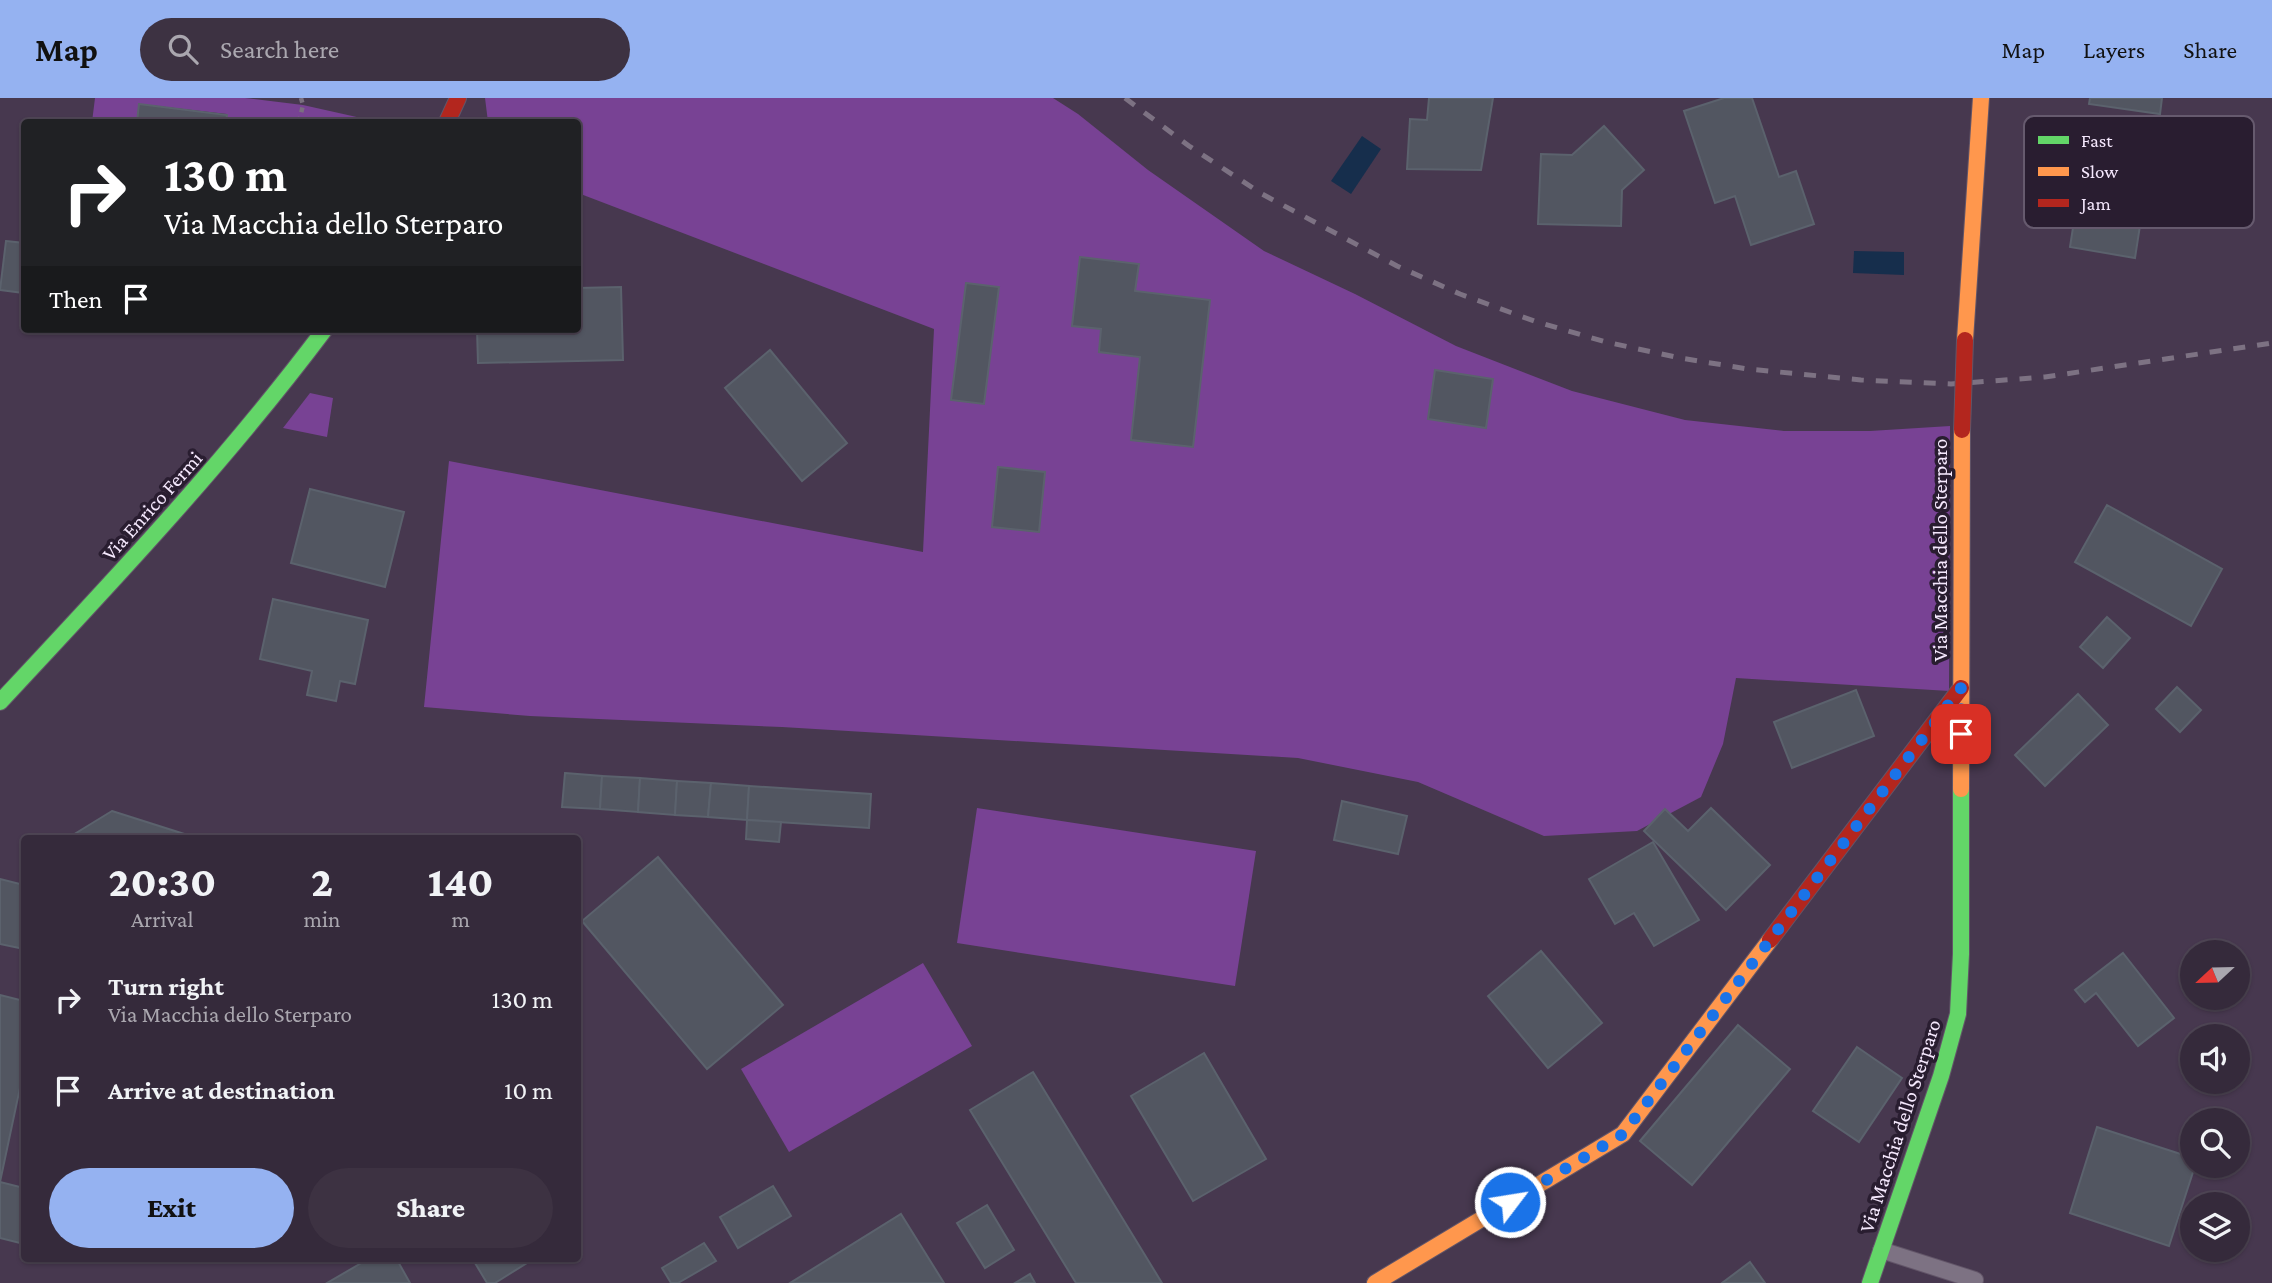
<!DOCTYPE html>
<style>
:root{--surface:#352a3b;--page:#3d3242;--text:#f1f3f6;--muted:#aaa7af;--line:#4f4655;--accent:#95b2f1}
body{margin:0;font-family:"Crimson Pro",serif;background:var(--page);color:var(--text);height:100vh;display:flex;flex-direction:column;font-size:26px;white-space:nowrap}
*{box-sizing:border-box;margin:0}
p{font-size:23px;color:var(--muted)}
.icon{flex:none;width:38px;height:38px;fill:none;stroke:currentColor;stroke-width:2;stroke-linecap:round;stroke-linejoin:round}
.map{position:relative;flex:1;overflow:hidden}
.details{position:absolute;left:21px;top:737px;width:560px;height:427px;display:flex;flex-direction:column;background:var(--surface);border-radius:7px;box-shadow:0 2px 5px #0004,0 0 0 2px var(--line)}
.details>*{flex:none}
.banner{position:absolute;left:21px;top:21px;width:560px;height:214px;border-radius:7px;box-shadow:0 2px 5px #0004,0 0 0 2px var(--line);background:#202124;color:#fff;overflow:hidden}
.needle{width:46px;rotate:248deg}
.controls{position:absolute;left:2180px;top:842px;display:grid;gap:14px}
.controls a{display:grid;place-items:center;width:70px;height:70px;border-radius:50%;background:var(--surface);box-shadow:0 2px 5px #0004,0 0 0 2px var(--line);font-size:35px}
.pin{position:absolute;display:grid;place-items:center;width:60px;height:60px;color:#fff;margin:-30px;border-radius:14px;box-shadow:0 4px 10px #0006}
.me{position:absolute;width:77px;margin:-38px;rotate:59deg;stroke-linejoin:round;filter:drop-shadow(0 0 5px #0008)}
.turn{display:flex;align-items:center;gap:24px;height:147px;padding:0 28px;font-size:32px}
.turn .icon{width:91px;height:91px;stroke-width:2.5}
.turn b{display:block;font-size:49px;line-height:60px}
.then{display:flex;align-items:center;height:66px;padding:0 28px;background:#0003;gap:14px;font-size:26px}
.eta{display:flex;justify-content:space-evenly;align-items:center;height:119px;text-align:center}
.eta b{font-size:42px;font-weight:800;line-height:49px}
.action{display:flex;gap:14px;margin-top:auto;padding:14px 28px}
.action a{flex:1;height:80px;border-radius:42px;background:var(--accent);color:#111;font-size:28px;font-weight:800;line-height:80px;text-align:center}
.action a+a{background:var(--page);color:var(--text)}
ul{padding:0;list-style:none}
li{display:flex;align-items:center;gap:21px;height:91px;padding:0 28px}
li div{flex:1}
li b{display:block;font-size:26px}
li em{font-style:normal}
header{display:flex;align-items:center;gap:42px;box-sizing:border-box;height:98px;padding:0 35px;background:var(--accent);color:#111}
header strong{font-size:33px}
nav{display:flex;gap:38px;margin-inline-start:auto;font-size:24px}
.search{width:490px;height:63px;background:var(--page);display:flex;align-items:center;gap:18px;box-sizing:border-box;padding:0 24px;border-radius:38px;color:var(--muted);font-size:26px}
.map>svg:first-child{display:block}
</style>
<header>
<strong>Map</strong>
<div class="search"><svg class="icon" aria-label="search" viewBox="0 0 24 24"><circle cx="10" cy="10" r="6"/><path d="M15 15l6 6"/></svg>Search here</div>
<nav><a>Map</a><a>Layers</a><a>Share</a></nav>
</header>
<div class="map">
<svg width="2272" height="1185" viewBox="0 0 2272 1185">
<rect width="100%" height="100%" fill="#47384f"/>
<g fill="#784294">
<polygon points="95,0 245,0 303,7 379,24 226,24 227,16 140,6 137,24 92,24"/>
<polygon points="485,0 1053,0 1078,16 1148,72 1264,153 1355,196 1456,248 1572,293 1685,322 1784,333 1870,333 1950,328 1949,593 1736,580 1723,646 1701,699 1637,733 1544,738 1418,684 1298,660 782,629 530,618 424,609 449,363 923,454 934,231 578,95 578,24 488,24"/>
<polygon points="310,295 333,300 327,339 283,330"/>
<polygon points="977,710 1256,753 1235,888 957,845"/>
<polygon points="923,865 972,948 789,1054 741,971"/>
</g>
<g fill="#162e4c">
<polygon points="1362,38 1381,51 1351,96 1331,83"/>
<polygon points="1854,153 1904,154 1904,177 1853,175"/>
</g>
<g fill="#525661" stroke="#5b626d" stroke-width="2">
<polygon points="1429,0 1493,0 1481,72 1407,71 1410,21 1427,22"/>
<polygon points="1724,0 1752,0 1779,79 1796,73 1814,126 1751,147 1735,98 1715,105 1684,13"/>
<polygon points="2090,0 2162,0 2160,16 2089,6"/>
<polygon points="139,6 227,17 226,24 137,24"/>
<polygon points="1604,28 1644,72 1622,92 1621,128 1538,126 1541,56 1572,57"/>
<polygon points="2080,85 2145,95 2135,160 2070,149"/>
<polygon points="6,143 24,145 24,195 0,192"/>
<polygon points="1080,159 1139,166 1135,193 1210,202 1193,349 1131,342 1140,259 1099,254 1101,231 1072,228"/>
<polygon points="966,185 999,189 984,306 951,302"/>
<polygon points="621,189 623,262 478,265 477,231 578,231 578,190"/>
<polygon points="770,252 847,345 802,383 725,290"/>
<polygon points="1435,272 1493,281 1486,330 1428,321"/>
<polygon points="998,369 1045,374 1039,434 992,429"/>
<polygon points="310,391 404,414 385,489 291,465"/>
<polygon points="2107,407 2222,471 2191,528 2075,464"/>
<polygon points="273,501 368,522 355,586 340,583 336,603 307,597 312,573 260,561"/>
<polygon points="2107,519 2130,540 2103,570 2080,549"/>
<polygon points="2177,589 2201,612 2180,634 2156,611"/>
<polygon points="1856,592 1874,638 1792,670 1774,624"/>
<polygon points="2078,596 2108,627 2045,688 2015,657"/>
<polygon points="565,675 602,678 600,711 562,709"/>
<polygon points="602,678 640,680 638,714 600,711"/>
<polygon points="640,680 677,683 675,717 638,714"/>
<polygon points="677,683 711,685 708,719 675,717"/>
<polygon points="711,685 749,688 747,722 708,719"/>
<polygon points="749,688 871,696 869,730 747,722"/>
<polygon points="1342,703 1407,718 1398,756 1334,742"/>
<polygon points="1711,710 1770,767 1726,812 1644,733 1665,711 1688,733"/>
<polygon points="112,713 197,740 68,740"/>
<polygon points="747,722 781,724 779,744 746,741"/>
<polygon points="1653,744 1699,822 1654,848 1634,815 1615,826 1589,781"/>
<polygon points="658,759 783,907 707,971 582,823"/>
<polygon points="0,781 24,787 24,851 0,846"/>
<polygon points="1541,853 1602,925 1548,970 1488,898"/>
<polygon points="2123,855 2174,920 2138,948 2096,895 2085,904 2075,892"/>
<polygon points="0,897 24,903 24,971 0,1084 24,1090 24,1146 0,1140"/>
<polygon points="1738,927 1790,971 1692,1087 1640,1043"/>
<polygon points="1857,949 1902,980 1859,1044 1813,1013"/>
<polygon points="1204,955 1266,1061 1193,1103 1131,998"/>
<polygon points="1033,974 1162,1185 1076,1185 970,1012"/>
<polygon points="2097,1029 2193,1060 2193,1068 2195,1068 2169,1148 2070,1115"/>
<polygon points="773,1088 791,1118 738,1150 720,1119"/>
<polygon points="987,1107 1014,1152 985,1170 957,1125"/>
<polygon points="901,1116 944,1185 790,1185"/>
<polygon points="704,1145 716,1163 678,1185 671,1185 662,1170"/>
<polygon points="370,1160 396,1160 410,1185 327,1185"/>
<polygon points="472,1160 535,1160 495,1185 487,1185"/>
<polygon points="1750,1164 1765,1185 1722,1185"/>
<polygon points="1030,1176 1035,1185 1015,1185"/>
</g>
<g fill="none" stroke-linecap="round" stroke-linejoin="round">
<defs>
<polyline id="lane" points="1881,1152 1975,1182"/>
<g id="fast">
<path d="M0 604C113 483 226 363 325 231"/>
<polyline points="1870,1185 1941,978 1958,916 1961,856 1961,691"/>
</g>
<g id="slow">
<polyline points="1965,242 1981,0"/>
<polyline points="1961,691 1962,332"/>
<polyline points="1375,1185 1623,1036 1770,842"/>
</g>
<g id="jam">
<polyline points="447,24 458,0"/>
<polyline points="1770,842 1961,590"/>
</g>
</defs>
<use href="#lane" stroke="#625568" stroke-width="18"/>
<use href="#fast" stroke="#625568" stroke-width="18"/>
<use href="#slow" stroke="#625568" stroke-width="18"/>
<use href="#jam" stroke="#625568" stroke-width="18"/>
<polyline stroke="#7a6f80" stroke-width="4.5" stroke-dasharray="5 5" stroke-linecap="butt" points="299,24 303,7 301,0"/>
<use href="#lane" stroke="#7d7283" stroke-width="16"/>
<use href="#fast" stroke="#63d668" stroke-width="16"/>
<use href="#slow" stroke="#ff974d" stroke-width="16"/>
<use href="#jam" stroke="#b3261e" stroke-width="16"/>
<polyline stroke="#7d7283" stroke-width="5" stroke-dasharray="12 12" stroke-linecap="butt" points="1125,0 1189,48 1262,96 1397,168 1460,196 1534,223 1606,244 1680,260 1748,271 1861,282 1951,286 2045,279 2272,245"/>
<defs>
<polyline id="jam-bridge" points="1962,332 1965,242"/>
</defs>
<use href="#jam-bridge" stroke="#625568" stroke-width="18" stroke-linecap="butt"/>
<use href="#jam-bridge" stroke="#b3261e" stroke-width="16"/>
</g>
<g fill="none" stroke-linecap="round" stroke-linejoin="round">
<polyline stroke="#1a73e8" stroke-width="12" stroke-dasharray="0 21.6" points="1510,1104 1623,1036 1961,590 1961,636"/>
</g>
<g text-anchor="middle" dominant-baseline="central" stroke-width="7" stroke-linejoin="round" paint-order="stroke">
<g font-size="21" fill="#f5e8fd" stroke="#291d30">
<text transform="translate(152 408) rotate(-48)">Via Enrico Fermi</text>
<text transform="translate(1940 452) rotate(-90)">Via Macchia dello Sterparo</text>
<text transform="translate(1900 1028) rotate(-72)">Via Macchia dello Sterparo</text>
</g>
</g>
<rect x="2024" y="18" width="230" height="112" rx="10" fill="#291d30" stroke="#665a6e" stroke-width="2"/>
<rect x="2038" y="38" width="31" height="8" fill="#63d668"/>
<rect x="2038" y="69" width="31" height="9" fill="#ff974d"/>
<rect x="2038" y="101" width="31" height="8" fill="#b3261e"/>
<g font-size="19" fill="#f5e8fd">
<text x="2081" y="49">Fast</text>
<text x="2081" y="80">Slow</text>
<text x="2081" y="112">Jam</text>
</g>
</svg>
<div class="controls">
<a><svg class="needle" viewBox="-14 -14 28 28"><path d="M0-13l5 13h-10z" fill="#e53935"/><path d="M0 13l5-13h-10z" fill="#aaa7af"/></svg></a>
<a><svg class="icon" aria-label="sound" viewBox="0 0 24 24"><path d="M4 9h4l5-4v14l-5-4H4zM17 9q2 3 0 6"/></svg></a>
<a><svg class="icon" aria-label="search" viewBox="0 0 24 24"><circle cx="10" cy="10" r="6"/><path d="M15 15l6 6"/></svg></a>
<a><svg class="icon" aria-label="layers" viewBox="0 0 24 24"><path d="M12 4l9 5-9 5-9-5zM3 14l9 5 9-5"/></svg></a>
</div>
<div class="pin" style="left:1961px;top:636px;background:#d93025"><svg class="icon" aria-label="arrive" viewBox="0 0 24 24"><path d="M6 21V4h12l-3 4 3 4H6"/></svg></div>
<svg class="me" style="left:1510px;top:1104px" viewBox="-20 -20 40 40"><circle r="17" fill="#1a73e8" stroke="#fff" stroke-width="3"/><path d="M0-11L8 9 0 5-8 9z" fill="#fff"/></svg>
<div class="banner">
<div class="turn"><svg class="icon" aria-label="right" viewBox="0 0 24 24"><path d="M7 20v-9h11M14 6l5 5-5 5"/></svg><div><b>130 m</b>Via Macchia dello Sterparo</div></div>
<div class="then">Then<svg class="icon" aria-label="arrive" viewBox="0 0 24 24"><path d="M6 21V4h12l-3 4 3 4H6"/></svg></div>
</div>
<section class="details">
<div class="eta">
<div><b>20:30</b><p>Arrival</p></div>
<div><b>2</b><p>min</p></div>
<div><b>140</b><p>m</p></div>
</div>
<ul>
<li><svg class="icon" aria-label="right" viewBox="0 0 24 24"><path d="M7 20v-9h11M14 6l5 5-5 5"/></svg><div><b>Turn right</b><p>Via Macchia dello Sterparo</p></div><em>130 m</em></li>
<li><svg class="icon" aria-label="arrive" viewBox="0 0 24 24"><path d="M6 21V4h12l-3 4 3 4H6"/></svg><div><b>Arrive at destination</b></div><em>10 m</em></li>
</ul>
<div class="action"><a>Exit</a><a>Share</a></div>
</section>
</div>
